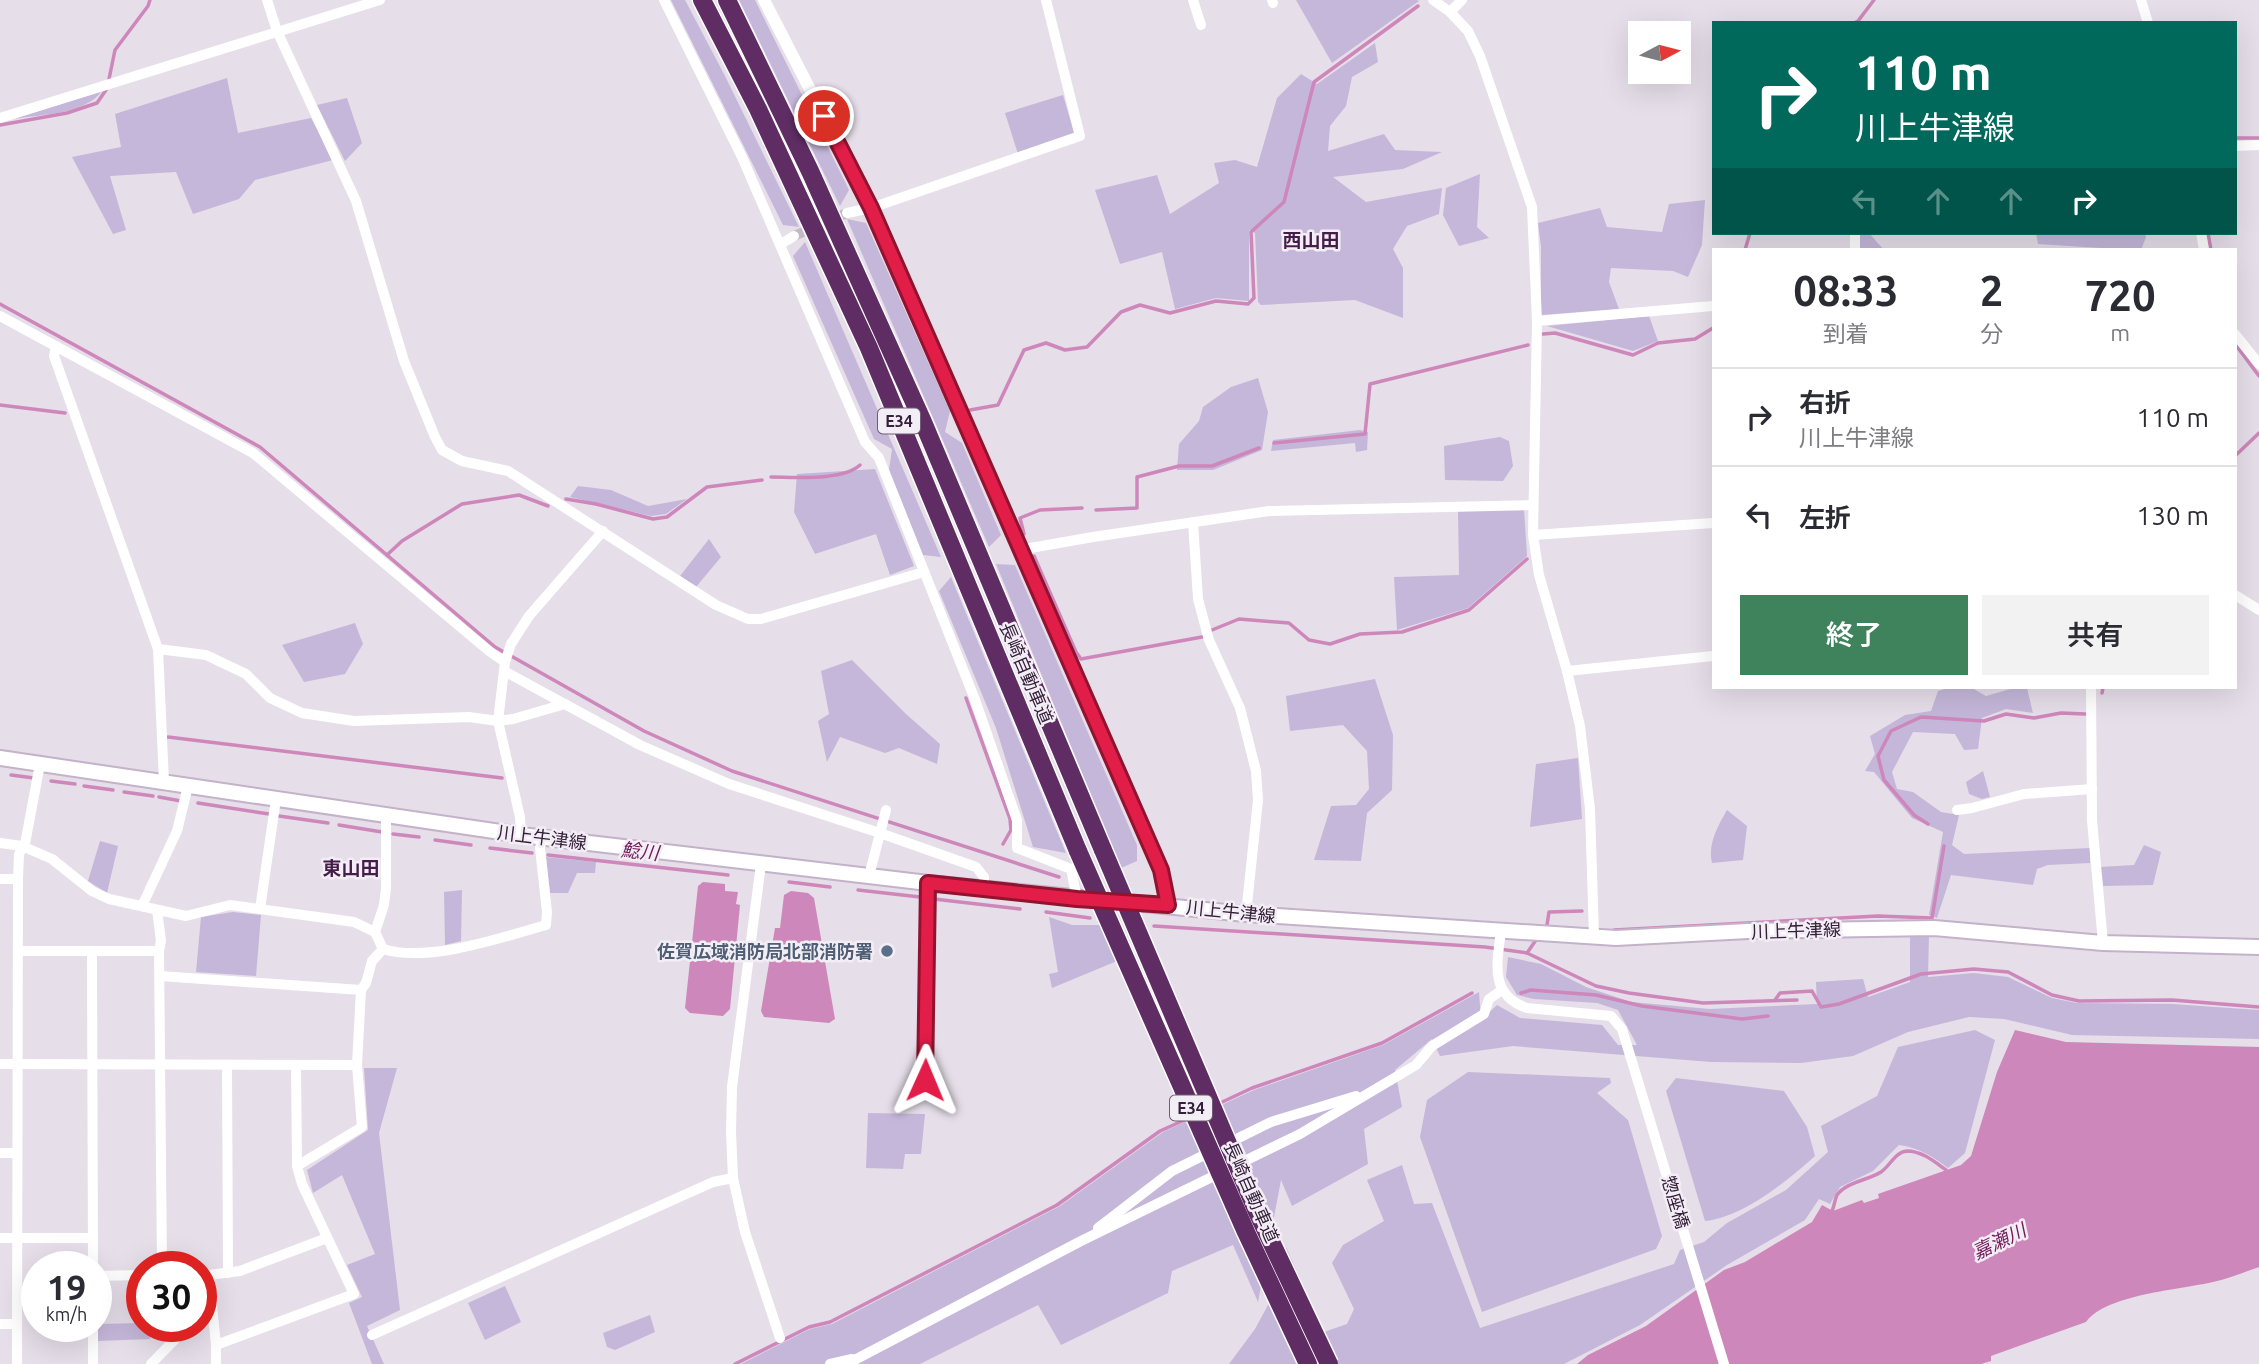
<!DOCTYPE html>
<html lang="ja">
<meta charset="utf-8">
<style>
:root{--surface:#fff;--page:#f2f2f3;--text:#2b2b33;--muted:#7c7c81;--line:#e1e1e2;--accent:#3f835c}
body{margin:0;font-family:Ubuntu,"Noto Sans JP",sans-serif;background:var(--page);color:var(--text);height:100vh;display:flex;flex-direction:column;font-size:26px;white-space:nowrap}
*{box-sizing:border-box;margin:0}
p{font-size:23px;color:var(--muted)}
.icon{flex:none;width:38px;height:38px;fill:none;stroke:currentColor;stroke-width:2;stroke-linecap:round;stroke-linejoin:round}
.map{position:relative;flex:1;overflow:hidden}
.drawer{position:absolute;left:1712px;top:248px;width:525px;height:441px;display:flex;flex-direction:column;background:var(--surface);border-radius:0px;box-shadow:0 7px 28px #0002}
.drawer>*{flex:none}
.guide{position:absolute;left:1712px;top:21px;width:525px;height:214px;border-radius:0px;box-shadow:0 7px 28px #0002;background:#00695c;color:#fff;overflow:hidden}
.needle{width:46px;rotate:83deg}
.tools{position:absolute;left:1628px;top:21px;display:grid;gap:14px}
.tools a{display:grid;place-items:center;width:63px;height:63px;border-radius:0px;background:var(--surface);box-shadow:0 7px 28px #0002;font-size:35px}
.speed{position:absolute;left:21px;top:1251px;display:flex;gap:14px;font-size:35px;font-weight:700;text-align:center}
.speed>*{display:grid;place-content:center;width:91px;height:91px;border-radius:50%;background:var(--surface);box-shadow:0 7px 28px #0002;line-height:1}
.speed small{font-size:18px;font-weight:400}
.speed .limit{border:10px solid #d22;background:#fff;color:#111}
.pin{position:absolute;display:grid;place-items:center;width:60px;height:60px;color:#fff;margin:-30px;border:4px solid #fff;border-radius:50%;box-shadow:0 2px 7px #0007}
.me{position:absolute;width:77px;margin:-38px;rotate:1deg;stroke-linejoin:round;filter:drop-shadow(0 0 5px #0008)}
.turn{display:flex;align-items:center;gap:24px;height:147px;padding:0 28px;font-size:32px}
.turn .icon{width:91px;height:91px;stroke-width:2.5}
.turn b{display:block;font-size:49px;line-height:60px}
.lanes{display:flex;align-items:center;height:66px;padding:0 28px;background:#0003;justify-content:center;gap:35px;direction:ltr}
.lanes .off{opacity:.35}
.eta{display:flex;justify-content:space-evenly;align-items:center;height:119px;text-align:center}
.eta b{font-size:42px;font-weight:600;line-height:49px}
.primary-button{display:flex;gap:14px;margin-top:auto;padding:14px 28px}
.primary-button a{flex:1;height:80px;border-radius:0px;background:var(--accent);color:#fff;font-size:28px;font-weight:600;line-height:80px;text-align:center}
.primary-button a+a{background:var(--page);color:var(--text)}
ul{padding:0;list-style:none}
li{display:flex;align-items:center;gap:21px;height:98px;padding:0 28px;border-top:2px solid var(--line)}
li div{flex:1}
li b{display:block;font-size:26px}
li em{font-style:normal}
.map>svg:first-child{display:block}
</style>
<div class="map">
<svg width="2259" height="1364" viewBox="0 0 2259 1364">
<rect width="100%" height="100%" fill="#e6dee9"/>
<g fill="#c5b7da">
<polygon points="671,0 685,0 725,76 799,227 783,225"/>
<polygon points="739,0 755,0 849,190 840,206"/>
<polygon points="1296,0 1417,0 1419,1 1332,63"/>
<polygon points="1375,43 1378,62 1352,77 1346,106 1330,126 1328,151 1384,134 1395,150 1442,152 1403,169 1333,177 1366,202 1442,188 1439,214 1407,226 1393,249 1403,268 1403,318 1355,300 1261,305 1258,302 1255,233 1249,230 1249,301 1216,298 1175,309 1162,252 1120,264 1095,190 1157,175 1170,214 1219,183 1214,163 1235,160 1257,167 1277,98 1301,74 1317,84"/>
<polygon points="227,78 238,133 311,118 333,160 255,180 239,199 193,214 176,172 110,176 126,230 113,234 72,157 121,147 115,114"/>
<path d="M102 91C84 115 42 114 14 119Z"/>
<polygon points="1063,95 1074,133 1018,154 1005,113"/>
<polygon points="347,98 362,143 345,161 317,105"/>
<polygon points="1480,174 1477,227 1489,238 1459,246 1443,215 1446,188"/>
<polygon points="1705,200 1702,245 1688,277 1673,271 1611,268 1609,282 1619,309 1541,315 1541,247 1538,223 1600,208 1607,227 1662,232 1669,204"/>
<polygon points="847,219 866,223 950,411 945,432 962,443 1001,535 989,547"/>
<polygon points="1860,233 1869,233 1884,250 1860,250"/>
<polygon points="2036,233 2145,233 2146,237 2141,250 2101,250 2101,248 2038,244"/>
<polygon points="805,242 941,557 923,555 889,470 892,449 874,439 793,256"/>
<polygon points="1649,316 1658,341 1633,351 1547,326"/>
<polygon points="1258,378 1268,412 1262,450 1213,470 1177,470 1179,444 1199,421 1203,407 1231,387"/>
<polygon points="1360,430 1368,432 1367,450 1356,452 1355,443 1271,451 1273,440"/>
<polygon points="1500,437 1509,441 1513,466 1503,481 1445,480 1444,446"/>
<polygon points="875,469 914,566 890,575 876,534 815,554 794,512 797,474"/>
<polygon points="578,486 611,490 648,506 687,499 666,514 651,516 570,497"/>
<polygon points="1524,509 1527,556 1468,608 1397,630 1394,577 1459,575 1458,511"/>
<polygon points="709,539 721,557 696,587 680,576"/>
<polygon points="996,564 1015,565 1137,845 1137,861 1121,868"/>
<polygon points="951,577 1066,853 1033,847 996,728 939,591"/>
<polygon points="355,623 363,644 345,674 304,682 282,645"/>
<polygon points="852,660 906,714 940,744 937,764 899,748 885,753 840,737 827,762 818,721 829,714 821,671"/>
<polygon points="1375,679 1393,735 1392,790 1367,813 1361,861 1314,860 1331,806 1356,805 1369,789 1367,751 1343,725 1290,731 1286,696"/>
<polygon points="1948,688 1972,688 1986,696 2014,688 2027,688 2033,713 2006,709 1982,718 1978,749 1964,750 1955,734 1913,732 1892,772 1897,789 1913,792 1941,812 1959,815 1952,845 1964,854 2090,848 2090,863 2048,865 2037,869 2033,885 1951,875 1937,918 1929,915 1943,832 1912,818 1874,772 1865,771 1875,754 1870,736 1905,715 1931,711 1938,691"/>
<polygon points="1578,758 1582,819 1530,827 1536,764"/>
<polygon points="1983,771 1990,797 1982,799 1969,794 1966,782"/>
<path d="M1727 810 1747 826 1743 860 1712 863C1708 843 1717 828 1727 810Z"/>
<polygon points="100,841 118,846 107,893 88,881"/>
<polygon points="2144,845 2161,852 2153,885 2103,886 2100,867 2134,865"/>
<polygon points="546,857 596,862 595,873 577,873 568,893 550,893"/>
<polygon points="462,890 461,941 445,945 444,892"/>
<polygon points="233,912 261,915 256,976 196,972 201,917"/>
<polygon points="1049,917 1072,925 1100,925 1117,961 1052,988 1049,974 1058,972"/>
<polygon points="1910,933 1929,934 1928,977 1974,973 2008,977 2052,998 2077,1003 2172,1004 2259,1010 2259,1039 2072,1035 2004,1019 1969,1017 1908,1032 1853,1056 1801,1063 1711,1062 1513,1046 1440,1056 1432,1039 1395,1070 1402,1107 1364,1129 1368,1164 1292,1206 1281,1180 1258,1302 1233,1245 1172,1271 1168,1293 1061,1345 1038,1305 920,1364 741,1364 810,1329 832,1324 1060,1206 1163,1132 1254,1090 1383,1045 1479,992 1481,1020 1497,1005 1520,1018 1602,1025 1618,1045 1637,1045 1618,1010 1597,1003 1534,999 1517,995 1506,977 1508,957 1541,964 1586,987 1631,1002 1710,1009 1817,1004 1816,982 1863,979 1868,997 1910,982"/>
<path d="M1975 1030 1995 1040 1965 1153 1948 1168C1932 1156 1920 1148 1899 1145L1873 1171 1840 1187 1830 1204 1819 1199 1805 1220 1727 1265 1640 1325 1564 1364H1229L1255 1329 1268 1305 1286 1247 1324 1332 1347 1324 1354 1309 1332 1263 1343 1245 1384 1221 1367 1180 1402 1165 1414 1204 1432 1203 1480 1328 1674 1264 1680 1250 1704 1242 1727 1223 1786 1190 1828 1152 1821 1126 1877 1096 1898 1047Z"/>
<polygon points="364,1068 397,1068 379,1133 400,1310 367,1326 384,1364 372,1364 349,1303 362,1297 347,1265 375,1254 342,1175 313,1193 307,1170 368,1130"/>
<polygon points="1468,1072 1610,1078 1611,1083 1597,1093 1628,1120 1662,1236 1656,1249 1482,1312 1420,1137 1427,1100"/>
<path d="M1676 1078 1784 1091 1807 1127 1815 1156C1787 1181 1743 1217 1705 1221L1666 1091Z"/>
<polygon points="868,1113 925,1114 921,1154 905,1154 903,1169 866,1168"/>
<polygon points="505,1286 521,1322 485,1340 468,1303"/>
<polygon points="650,1315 655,1332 615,1350 607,1347 603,1333"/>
<polygon points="142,1323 142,1326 149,1327 150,1339 98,1341 98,1324"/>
</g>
<g fill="#ce87ba">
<polygon points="703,882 725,884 725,891 738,892 736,904 740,905 730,1009 723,1016 690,1013 685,1008 698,886"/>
<polygon points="791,891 808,893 814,898 835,1019 829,1023 764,1017 761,1011 775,928 780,928 784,895"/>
<path d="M2015 1030 2066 1042 2259 1047V1267C2244 1272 2228 1279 2213 1282 2179 1290 2107 1294 2086 1322L1991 1356V1361L1981 1364H1577L1588 1355 1646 1326 1724 1270 1745 1262 1812 1222 1822 1205 1833 1211 1862 1200 1864 1203 1879 1198 1878 1194 1961 1165 1971 1156 1997 1072Z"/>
</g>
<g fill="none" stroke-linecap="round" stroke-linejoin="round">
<g stroke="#ce87ba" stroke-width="3.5">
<polyline points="1854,23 1858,21 1874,0"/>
<polyline points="109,79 115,50 148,6 150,0"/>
<polyline points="0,125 67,113 97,103 106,90"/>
<polyline points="2235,138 2259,138"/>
<polyline points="2208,233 2211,250"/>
<polyline points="1745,250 1750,233"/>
<polyline points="0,304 260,447 495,647 644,731 732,771 1059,877"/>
<polyline points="1543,334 1555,333 1633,355 1658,343 1695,339 1713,328"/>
<polyline points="2235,344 2259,376"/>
<polyline points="0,405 65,413"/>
<polyline points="970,410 998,405 1024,350 1046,343 1065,350 1087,347 1121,312 1140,305 1170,313 1216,301 1248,304 1254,298 1251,232 1284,202 1314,82 1418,6"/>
<polyline points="1274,443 1365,434 1370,384 1528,345"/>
<polyline points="2235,456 2259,433"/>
<path d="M771 477C795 477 843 481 860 465"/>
<polyline points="566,499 596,504 653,519 667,517 707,487 762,480"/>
<polyline points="1096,510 1137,508 1137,477 1179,466 1212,466 1259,448"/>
<polyline points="1024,534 1020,518 1040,510 1082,508"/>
<polyline points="387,555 402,541 462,504 519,495 548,506"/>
<polyline points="1034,556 1076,652 1081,659 1202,637"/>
<polyline points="1212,630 1239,619 1289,623 1309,640 1330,644 1360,634 1402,632 1469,610 1527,559"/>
<polyline points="2102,693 2103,688"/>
<polyline points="966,698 1010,819 1011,830 1003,844"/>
<polyline points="168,737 502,778"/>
<polyline points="11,775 34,778"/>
<polyline points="51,781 75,784"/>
<polyline points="84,786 113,790"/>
<polyline points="124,792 153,796"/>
<polyline points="159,797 181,801"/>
<polyline points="198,803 269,814"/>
<polyline points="279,816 328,823"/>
<polyline points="1928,824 1914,815 1884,780 1878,756 1891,731 1921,717 1984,721 2006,714 2034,718 2061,713 2085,714"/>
<polyline points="339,825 382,832"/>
<polyline points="393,834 419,837"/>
<polyline points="435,840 471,845"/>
<polyline points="490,848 532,853"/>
<polyline points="548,855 728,875"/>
<polyline points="789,882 830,887"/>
<polyline points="858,890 920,897"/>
<polyline points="934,899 1020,909"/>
<polyline points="1046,912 1090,918"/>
<polyline points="1547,925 1549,912 1582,911"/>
<polyline points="1154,926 1485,947 1527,953 1596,986 1629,993 1703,1003 1797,1000"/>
<polyline points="1614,930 1878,916 1932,918 1944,846"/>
<polyline points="1527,953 1536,940"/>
<polyline points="1521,993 1531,990 1596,995 1642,1006 1742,1019 1768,1016"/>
<polyline points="1775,1000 1780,993 1812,991 1821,1007 1839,1004 1921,974 1974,969 2008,972 2052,995 2079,1001 2172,1000 2259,1007"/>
<polyline points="1218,1104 1252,1088 1382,1043 1472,993"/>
<path d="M1832 1211C1834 1207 1835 1199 1837 1195 1846 1182 1869 1180 1881 1172 1890 1166 1895 1152 1907 1151 1922 1151 1935 1162 1946 1170"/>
<polyline points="735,1364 809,1327 830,1322 1057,1205 1160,1131 1189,1118"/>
</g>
<polyline stroke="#c3b8c6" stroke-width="10" stroke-dasharray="10 5" stroke-linecap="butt" points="794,236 847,213"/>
<defs>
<polyline id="secondary" points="0,758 521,835 928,883 1246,914 1616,938 1748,931 1934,928 2103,943 2259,947"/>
<g id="motorway">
<polyline points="702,0 758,109 869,348 1078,851"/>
<polyline points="727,0 810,171 923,422 1103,850"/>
</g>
</defs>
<use href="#secondary" stroke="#c3b2c9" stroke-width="18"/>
<use href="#motorway" stroke="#fff" stroke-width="21"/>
<g stroke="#fff" stroke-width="10">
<polyline points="267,0 277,31 356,201 404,361 435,437 442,450 462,461 508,471 716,605 748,619 761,619 924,572"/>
<polyline points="664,0 742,157 865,442 879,458 974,697 1017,820 1017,848 1071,869 1077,899"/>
<polyline points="1193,0 1201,25"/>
<polyline points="1272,0 1273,3"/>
<polyline points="1433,0 1450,12 1468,31 1480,56 1532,207 1537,321 1533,535 1539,575 1567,671 1580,726 1590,809 1594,937"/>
<polyline points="2141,0 2148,23"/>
<polyline points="1450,12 1462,0"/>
<polyline points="0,118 380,0"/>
<polyline points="2235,146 2259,145"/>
<polyline points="847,213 871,208 1080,136 1046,0"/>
<polyline points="2201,233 2204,250"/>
<polyline points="781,244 794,236"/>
<polyline points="1855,250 1855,233"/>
<polyline points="0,316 253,453 489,651 505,662"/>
<polyline points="1537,321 1713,306"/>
<polyline points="2235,334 2259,364"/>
<polyline points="56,346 54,356 158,649 164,782"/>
<polyline points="1193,522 1198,599 1209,640 1240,708 1256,771 1258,800 1246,914"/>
<polyline points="1533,535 1713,523"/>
<polyline points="1019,550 1093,537 1269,511 1532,505"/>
<polyline points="2235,595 2259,610"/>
<polyline points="158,649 206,655 246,674 270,698 302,713 354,721 469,717 498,721 513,719 565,704"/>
<polyline points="504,671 640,745 729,784 880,833 976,867 984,877 984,889"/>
<polyline points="1567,671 1713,656"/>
<polyline points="2091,688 2092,820 2103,943"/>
<polyline points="1957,810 1972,808 2024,794 2092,789"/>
<polyline points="521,835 520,817 498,721 505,662 511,644 529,616 603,531"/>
<path d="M0 843 22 846 52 859 92 891 109 899 186 916 230 905 354 922 375 932 383 949C428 963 500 938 546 925L547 912 540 848 542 838"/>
<polyline points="761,864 732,1087 731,1132 733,1178 745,1232 780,1338"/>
<polyline points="869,876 886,810"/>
<polyline points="0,879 18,879"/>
<polyline points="142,906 177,831 188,786"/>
<polyline points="260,909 276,799"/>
<polyline points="157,910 161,941 159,951"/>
<path d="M1501 931C1497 963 1489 995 1527 1008L1611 1016 1622 1029 1724 1364"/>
<polyline points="375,932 384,905 386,888 386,815"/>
<polyline points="18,951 159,951 162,1267"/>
<polyline points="92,952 93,1267"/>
<polyline points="160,976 361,990"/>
<polyline points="0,1064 357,1065"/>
<polyline points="227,1065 228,1273"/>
<polyline points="925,1080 928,883"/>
<polyline points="0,1153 17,1153"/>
<polyline points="297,1166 362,1127 357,1065 361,990 366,983 372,961 383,949"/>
<polyline points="1098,1228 1172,1171 1271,1122 1356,1096"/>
<polyline points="0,1238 93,1238"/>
<polyline points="96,1276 142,1275"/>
<polyline points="201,1276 240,1271 327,1238"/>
<polyline points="209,1276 216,1345 354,1294 302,1184 297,1166 296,1065"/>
<polyline points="0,1324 17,1324"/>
<polyline points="372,1335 713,1182 733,1178"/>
<polyline points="17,1364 18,879 19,854 25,844 40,764"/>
<polyline points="93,1364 93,1326"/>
<polyline points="151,1364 188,1326"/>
<polyline points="216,1364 216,1345"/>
<polyline points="830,1364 852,1359"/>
<polyline points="847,1364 1081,1241 1300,1134 1416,1065 1432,1046 1484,1014 1489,999 1502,990"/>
</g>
<polyline stroke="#fff" stroke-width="12" points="764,0 871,208 1161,870 1168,905"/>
<use href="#secondary" stroke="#fff" stroke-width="14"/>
<use href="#motorway" stroke="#5f2d64" stroke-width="18"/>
<defs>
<g id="motorway-bridge">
<polyline points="1103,850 1257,1212 1329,1364"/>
<polyline points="1078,851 1246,1232 1308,1364"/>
</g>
</defs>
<use href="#motorway-bridge" stroke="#fff" stroke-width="21" stroke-linecap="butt"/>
<use href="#motorway-bridge" stroke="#5f2d64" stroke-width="18"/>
</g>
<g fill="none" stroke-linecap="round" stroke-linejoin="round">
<defs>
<polyline id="route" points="824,116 871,208 1161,870 1168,905 1077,899 928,883 925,1080"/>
</defs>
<use href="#route" stroke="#92132f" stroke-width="18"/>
<use href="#route" stroke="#e11d48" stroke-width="12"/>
</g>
<circle fill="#5c6f8a" stroke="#f3eef6" stroke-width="2.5" cx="887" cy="951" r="7"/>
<g text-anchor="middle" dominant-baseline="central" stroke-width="5" stroke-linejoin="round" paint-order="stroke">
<g fill="#f3eef6" stroke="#6e5e72" stroke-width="2">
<rect x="878" y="408.5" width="42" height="25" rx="5"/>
<rect x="1170" y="1095.5" width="42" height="25" rx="5"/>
</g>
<g font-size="16" font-weight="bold" fill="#352039">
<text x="899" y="421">E34</text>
<text x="1191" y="1108">E34</text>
</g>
<g font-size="18" fill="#352039" stroke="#f3eef6">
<text transform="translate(1027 673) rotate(67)">長崎自動車道</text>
<text transform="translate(542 837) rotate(7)">川上牛津線</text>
<text transform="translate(1231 911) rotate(6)">川上牛津線</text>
<text transform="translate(1796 930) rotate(-2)">川上牛津線</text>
<text transform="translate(1252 1192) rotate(66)">長崎自動車道</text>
<text transform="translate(1676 1202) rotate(73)">惣座橋</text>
</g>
<g font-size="18" font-weight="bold" fill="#4e5e75" stroke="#f3eef6" text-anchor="end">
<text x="873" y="951">佐賀広域消防局北部消防署</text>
</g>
<g font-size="19" font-weight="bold" fill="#441d4a" stroke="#f3eef6">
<text x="1311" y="240">西山田</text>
<text x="351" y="868">東山田</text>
</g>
<g font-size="19" font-style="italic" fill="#721c59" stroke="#f3eef6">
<text transform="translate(640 851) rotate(6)">鯰川</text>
<text transform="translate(1999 1241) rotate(-26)">嘉瀬川</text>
</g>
</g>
</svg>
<div class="tools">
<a><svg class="needle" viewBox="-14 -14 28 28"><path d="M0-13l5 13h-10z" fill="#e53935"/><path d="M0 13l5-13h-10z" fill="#7c7c81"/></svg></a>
</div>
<div class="speed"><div>19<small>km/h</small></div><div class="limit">30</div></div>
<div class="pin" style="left:824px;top:116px;background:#d93025"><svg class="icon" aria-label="arrive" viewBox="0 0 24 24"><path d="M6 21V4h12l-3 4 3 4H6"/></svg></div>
<svg class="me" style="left:925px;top:1080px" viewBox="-20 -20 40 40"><path d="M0-17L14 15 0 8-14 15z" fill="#e11d48" stroke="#fff" stroke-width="4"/></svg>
<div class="guide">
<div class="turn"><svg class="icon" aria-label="right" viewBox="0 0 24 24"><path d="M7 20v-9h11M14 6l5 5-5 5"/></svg><div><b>110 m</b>川上牛津線</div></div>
<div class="lanes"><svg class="icon off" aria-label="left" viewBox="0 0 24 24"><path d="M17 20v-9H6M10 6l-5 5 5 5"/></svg><svg class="icon off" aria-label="ahead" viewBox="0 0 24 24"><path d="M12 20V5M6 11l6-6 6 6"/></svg><svg class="icon off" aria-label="ahead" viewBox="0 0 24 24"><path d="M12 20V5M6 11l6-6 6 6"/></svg><svg class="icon" aria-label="right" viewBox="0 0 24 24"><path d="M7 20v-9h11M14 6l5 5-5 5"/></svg></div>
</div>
<section class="drawer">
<div class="eta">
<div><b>08:33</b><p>到着</p></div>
<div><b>2</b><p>分</p></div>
<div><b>720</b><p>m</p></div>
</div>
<ul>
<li><svg class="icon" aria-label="right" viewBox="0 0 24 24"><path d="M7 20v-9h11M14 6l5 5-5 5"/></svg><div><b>右折</b><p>川上牛津線</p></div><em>110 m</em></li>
<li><svg class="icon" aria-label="left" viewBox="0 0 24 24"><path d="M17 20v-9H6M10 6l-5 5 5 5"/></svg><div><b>左折</b></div><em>130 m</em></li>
</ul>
<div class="primary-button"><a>終了</a><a>共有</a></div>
</section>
</div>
